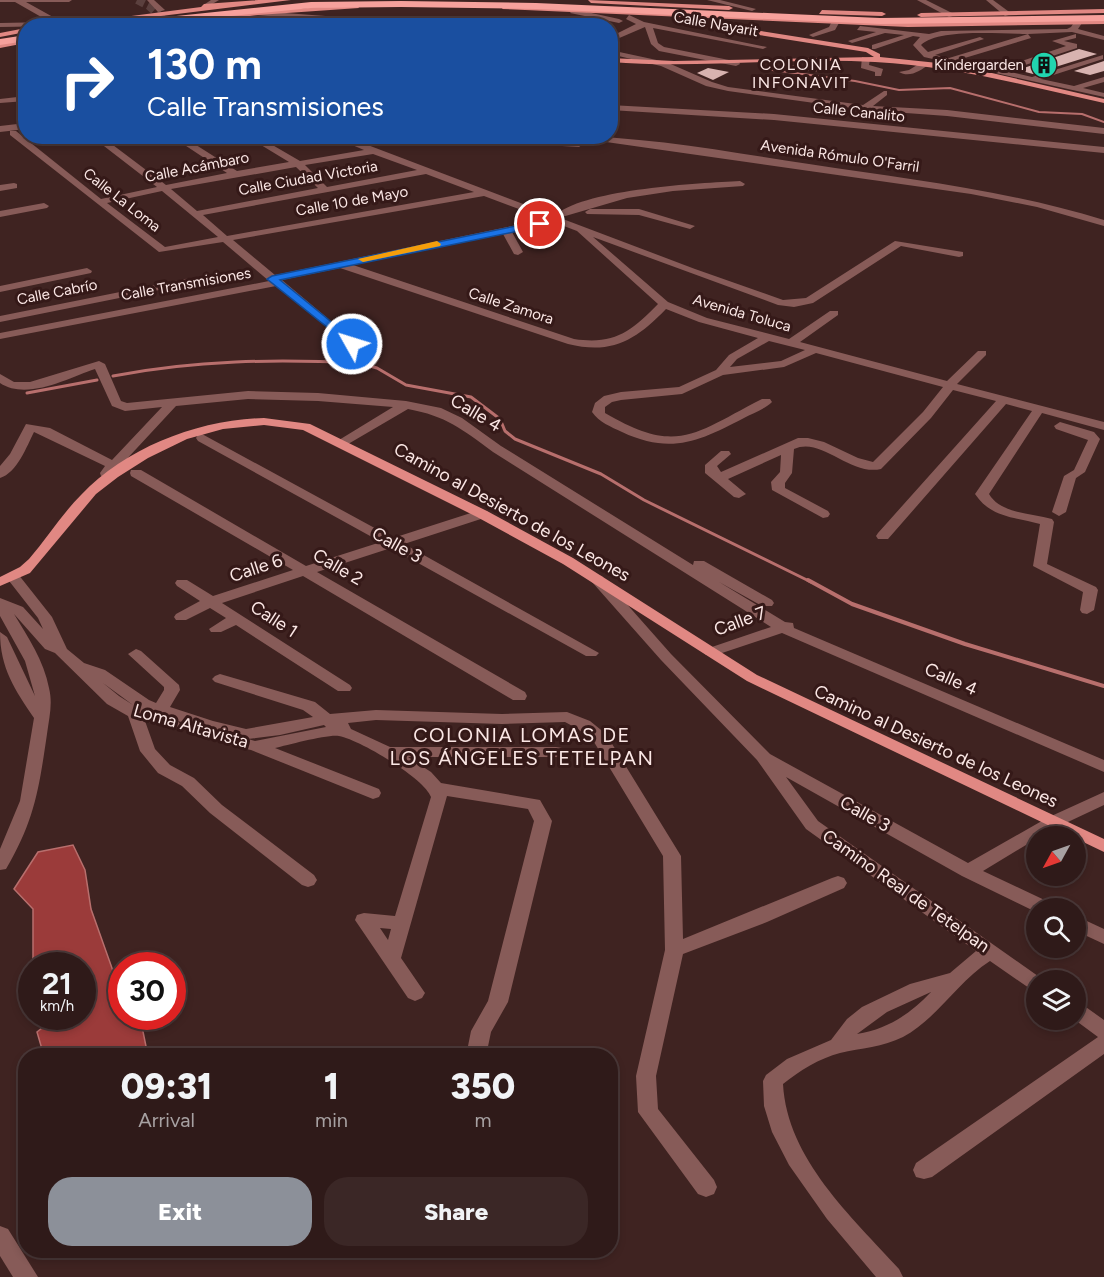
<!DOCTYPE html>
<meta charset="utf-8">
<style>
:root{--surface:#2f1a19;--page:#3b2726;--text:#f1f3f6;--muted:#a7a1a2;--line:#4a3838;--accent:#8c9099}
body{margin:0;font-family:Figtree,sans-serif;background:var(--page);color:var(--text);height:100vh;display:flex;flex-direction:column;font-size:22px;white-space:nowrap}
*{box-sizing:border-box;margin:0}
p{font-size:20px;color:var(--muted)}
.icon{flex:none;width:33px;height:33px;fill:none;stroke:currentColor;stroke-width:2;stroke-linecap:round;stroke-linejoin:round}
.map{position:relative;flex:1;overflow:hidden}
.sheet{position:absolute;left:18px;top:1048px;width:600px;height:210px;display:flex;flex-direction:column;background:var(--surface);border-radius:24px;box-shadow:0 3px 9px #0003,0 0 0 2px var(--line)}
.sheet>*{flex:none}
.hud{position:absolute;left:18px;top:18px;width:600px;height:126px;border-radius:24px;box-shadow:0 3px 9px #0003,0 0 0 2px var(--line);background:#1a4fa0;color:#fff;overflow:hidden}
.needle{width:39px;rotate:230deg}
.tools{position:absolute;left:1026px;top:826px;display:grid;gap:12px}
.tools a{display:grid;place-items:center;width:60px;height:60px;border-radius:50%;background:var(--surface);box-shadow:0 3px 9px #0003,0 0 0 2px var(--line);font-size:30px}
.speed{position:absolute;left:18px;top:952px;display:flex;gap:12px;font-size:30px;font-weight:700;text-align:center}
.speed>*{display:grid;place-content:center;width:78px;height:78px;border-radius:50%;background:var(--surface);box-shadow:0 3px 9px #0003,0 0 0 2px var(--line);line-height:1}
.speed small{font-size:15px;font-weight:400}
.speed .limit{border:9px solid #d22;background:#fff;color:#111}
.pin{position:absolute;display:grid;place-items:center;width:51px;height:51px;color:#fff;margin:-26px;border:3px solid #fff;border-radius:50%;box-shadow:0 2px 6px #0007}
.me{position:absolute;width:66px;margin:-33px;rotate:309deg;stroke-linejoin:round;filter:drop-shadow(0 0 4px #0008)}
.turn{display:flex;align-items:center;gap:21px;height:126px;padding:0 30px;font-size:27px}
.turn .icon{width:78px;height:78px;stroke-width:2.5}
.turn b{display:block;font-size:42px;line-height:51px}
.eta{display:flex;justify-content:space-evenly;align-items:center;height:102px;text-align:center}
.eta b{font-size:36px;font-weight:800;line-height:42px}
.primary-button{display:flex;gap:12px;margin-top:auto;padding:12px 30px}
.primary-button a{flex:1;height:69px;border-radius:24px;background:var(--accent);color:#fff;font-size:24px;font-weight:800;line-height:69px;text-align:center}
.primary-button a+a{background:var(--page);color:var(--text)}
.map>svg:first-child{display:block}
</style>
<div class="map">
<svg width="1104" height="1277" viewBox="0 0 1104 1277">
<rect width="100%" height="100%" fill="#3f2321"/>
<polygon fill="#9b3b3a" stroke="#b86f6d" stroke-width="1.5" points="73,845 85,870 91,909 113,971 121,981 122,1017 140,1017 148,1056 44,1056 37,1032 56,1017 82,1017 82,966 33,966 33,909 14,889 38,852"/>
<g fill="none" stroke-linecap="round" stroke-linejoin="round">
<polyline stroke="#b86f6d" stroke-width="2" points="765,69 855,81 899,90 950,88 1039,112 1082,114 1104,122"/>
<g stroke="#b86f6d" stroke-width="3">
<path d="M113 376C195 360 276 359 359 363L377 368 406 385 471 397 500 419 505 431 515 439 601 474 644 500 811 582"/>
<polyline points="27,393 97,380"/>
</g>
<polyline stroke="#b86f6d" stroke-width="4" points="808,580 852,604 965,644 1104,686"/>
</g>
<g fill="#d8b3b0">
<polygon points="1079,49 1097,54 1033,74 1018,70"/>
<polygon points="1104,61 1104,71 1090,75 1074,71"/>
<polygon points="708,68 729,72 713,80 697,73"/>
</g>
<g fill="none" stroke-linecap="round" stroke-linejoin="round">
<polyline stroke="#5b403e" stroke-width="8" stroke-dasharray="8 4" stroke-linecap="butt" points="137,0 149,6 171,26"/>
<g fill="#875b58" fill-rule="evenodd">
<polygon points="0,0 72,0 69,2 26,2 62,22 62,26 0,27 0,23 50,22 15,2 0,2"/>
<polygon points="147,0 154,0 165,10 158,12"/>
<polygon points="211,0 219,0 209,6 205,6 205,4"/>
<polygon points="707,0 720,0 756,9 752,11"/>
<polygon points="917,0 926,0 956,15 949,17"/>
<polygon points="986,0 993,0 1012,14 1005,16"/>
<polygon points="573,9 619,19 623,21 619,23 570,13"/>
<polygon points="258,11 339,17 418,16 486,26 461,26 418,20 351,21 348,24 338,21 255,15"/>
<polygon points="629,15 644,22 767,47 763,49 653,28 658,43 664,47 739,62 740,64 736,66 659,51 651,44 645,27 610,42 610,37 636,24 626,19"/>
<polygon points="832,21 839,23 835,30 813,37 809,35 829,27"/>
<path d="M1075 21 1082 23 1078 29 1104 36V40L1072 32 1028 34 1031 38 958 60 998 69 1066 46 1052 41 1076 34V38L1064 41 1077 44V48L1007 71 1032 77 1103 55V59L1041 79 1074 86 1104 77V82L1083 88 1104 93V97L924 57 913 45 920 37 913 36 875 49H872V45L904 35 885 33 852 43 848 41 876 32 857 30 860 26 929 34 941 31 1067 29 1071 27ZM1028 34 949 58 935 55 984 39 980 37 928 52 921 45C938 28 1002 34 1028 34Z"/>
<polygon points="610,50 666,62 712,82 728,87 863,105 884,91 887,91 887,95 873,106 947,110 1104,128 1104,134 947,116 865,110 728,91 706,86 661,66 610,54"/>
<polygon points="821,57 828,59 816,72 785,67 789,65 811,67"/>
<polygon points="862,57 870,59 869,65 883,69 881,76 875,76 875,72 861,68"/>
<path d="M922 62 929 64C921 71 909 78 899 72L909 70Z"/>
<polygon points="26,96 26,101 0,103 0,99"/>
<polygon points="610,105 774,114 1104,147 1104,153 774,120 610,110"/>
<polygon points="26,123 26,129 0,132 0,126"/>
<path d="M10 131H16L101 199 157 187 91 136H101L166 185 227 173 171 136H182L237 171 289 162 246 136H257L300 161 364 150 331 136H344L695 269 783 300 806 298 895 241 963 252V256L959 257 901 246 813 303 794 307 778 305 593 237 668 302 707 318 789 339 830 311H838V315L800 342 947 381 978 351H986V355L957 384 1104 422V430L1042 413 989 494C1001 514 1031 513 1052 519L1054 522 1047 564 1096 587 1098 590 1094 610 1087 614 1082 613 1080 610 1083 592 1033 566 1040 524C1015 517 991 518 975 494L1032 411 1006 404 888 539H878L876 536 878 533 996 401 953 390 931 418 881 469C850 476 821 436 794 449L792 473 785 483V488L828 511 830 514 828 517 823 518 772 490 771 482 780 472 781 455 728 479 746 494 739 498 734 497 705 473V465L721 451H729L731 454 717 466 721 472 798 438H808L824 442 858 458 873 462 923 412 943 387 816 353 784 367 723 375 682 394 621 400 612 402 605 407V413C678 456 695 433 762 399H770L772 402C765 409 753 413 744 418 700 441 671 455 622 432 611 427 599 422 592 412L595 403 604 396 621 392 679 387 716 370 729 355 758 338 699 322 666 309C636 340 612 355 568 344L340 268 282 280 356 342 358 344 352 347 276 286 0 339V333L269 281 223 242 159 252 10 135ZM373 154 417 170 327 187 305 165ZM296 167 318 188 197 211 171 189ZM426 174 474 192 227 236 203 215ZM162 191 218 237 165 247 107 203ZM484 196 546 219 275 275 233 240ZM556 223 577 231 658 304C631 332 614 345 574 339L353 265 503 234 514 254 518 255 523 252 512 232ZM769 341 805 350 781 361 730 367 737 359Z"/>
<polygon points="526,136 579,141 583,144 579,147 545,145"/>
<path d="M564 136C646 136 728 152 809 164 908 179 1007 190 1104 220V226L1037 207 971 194Z"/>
<path d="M740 181 745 184 743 186 673 191 627 198 562 217 557 214C588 189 699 183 740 181Z"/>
<polygon points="14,183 17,184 17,188 0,191 0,185"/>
<polygon points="44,203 49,206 47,208 0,217 0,211"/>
<polygon points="590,209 639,209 695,226 690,229 639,215 587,214 585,212"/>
<polygon points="87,268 92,271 91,273 0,292 0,286"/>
<polygon points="190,278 194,279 194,283 0,322 0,316"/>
<path d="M99 361 105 364 121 401 127 403 248 391 318 393 406 401 441 408 462 418 501 446 693 565 694 561H704L772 600 774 603 772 606H762L719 582 785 622 793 623 794 628 1104 760V772L782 633 716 655H706L703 652 706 649 771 627 493 452C462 429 446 416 408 409L343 447 337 443 339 440 393 407 318 401 248 399 176 406 111 476H101L100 473 105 466 34 432C27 446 17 473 0 478V466L10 454 26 424 50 428 112 460 162 407 125 411 112 406 95 369C68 378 27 401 0 383V374L14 382H30Z"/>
<polygon points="1060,422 1094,432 1100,439 1085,472 1076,478 1066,512 1059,516 1052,512 1064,476 1074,470 1088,440 1056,429 1054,426"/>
<polygon points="202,434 393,538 477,511 487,511 489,514 487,517 404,544 599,653 596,656 586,656 391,548 317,572 525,692 527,696 525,700 513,700 303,576 222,603 350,685 352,688 350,691 338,691 236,625 221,632 211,632 209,629 226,618 210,608 186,620 176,620 174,617 176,614 200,601 177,586 175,583 177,580 187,580 213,596 293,570 131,476 130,473 131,470 141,470 306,566 381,542 198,441 196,438 198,435"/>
<path d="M13 573 18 574 52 617 67 649 84 663 105 670 149 700 156 703 164 690V687L128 654 136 649 141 651 179 685 180 690 170 707 213 721 246 729 313 717 303 710 215 682 212 679 215 676 220 674 315 702 330 714 376 710 502 714 567 712 590 721 606 734 681 856 683 939 832 878 838 876 844 878 847 883 844 888 767 922 683 954 656 1076 658 1109 714 1180 717 1187 714 1194 706 1197 698 1194 638 1112 636 1076 665 950 663 856 594 742 578 729 565 722 502 724 376 720 348 723 351 729 390 747H556L562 748 564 752 562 756 556 757H408L431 772 441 783 540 800 552 821 508 1002 491 1032 486 1056H466L471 1031 488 1001 534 821 528 809 447 796 401 958 425 993 422 998 415 1001 408 998 355 920 357 915 364 913 395 916 431 797C424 778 360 740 339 736 328 734 288 745 275 748L379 789 381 793 379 797 373 799 251 750 227 745 225 741 232 736 178 721 180 724 178 728 172 729 145 721 155 749 170 765 194 778 222 805 314 875 317 880 314 885 308 887 302 885 210 813 182 786 158 773 140 751 128 716 107 704 55 653 45 649 14 614C28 637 44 661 49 688 53 704 49 718 47 734 39 788 35 820 6 869L0 870V849L20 801 34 718C15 690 0 668 0 632L7 637 35 696 25 661 0 616V598L23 607 43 629 38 618 6 577ZM103 683 133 705 119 696ZM324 725 326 727 255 741 248 739 280 735ZM380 928 391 929 388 940Z"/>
<path d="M597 575 602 576 671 654 770 754 968 863 1047 818 1104 792V805L1036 837V839L983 871 1053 904 1055 909H1036V912L962 876 786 777 818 821 1045 981H1036V990L1029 988 990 961C957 982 938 1018 903 1037 883 1047 861 1048 840 1053 820 1058 799 1071 783 1084 787 1159 852 1217 899 1269L903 1277H876L827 1219 789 1165 772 1132 764 1106 763 1081 766 1075 787 1059 831 1040 847 1019 862 1007 910 984 950 973 976 951 806 829 757 760 661 660 592 582 590 579 592 576ZM931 992C910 1014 888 1029 857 1034L887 1012Z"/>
<polygon points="1076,916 1104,929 1104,944 1076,931"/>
<polygon points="1076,1002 1083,1005 1104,1020 1104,1054 932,1177 924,1179 916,1177 913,1170 916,1163 1098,1037 1075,1020"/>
<polygon points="0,1226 8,1229 38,1277 13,1277 0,1256"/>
</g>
<g fill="#e18883" fill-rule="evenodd">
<polygon points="259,0 291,0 80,26 54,26 201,7 204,4"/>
<polygon points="588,0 729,6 733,8 729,10 591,3"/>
<polygon points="357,5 359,8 258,15 168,26 142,26 258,11"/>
<polygon points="504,6 908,23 1104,20 1104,24 908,27 502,9"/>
<polygon points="1104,9 1104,13 921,17 917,15 921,13"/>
<polygon points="822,10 882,12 886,14 882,16 819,14"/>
<path d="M717 20 741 28 868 48 880 54V57L957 65 1104 99V103C1028 86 953 66 875 62 787 57 699 69 610 62V58L674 61 874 57 866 52 740 32 714 24Z"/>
<polygon points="26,28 26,32 0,37 0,33"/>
<polygon points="26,39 26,43 0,48 0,44"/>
<path d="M264 418 310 424 487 511 573 558 757 675 1104 839V852L747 681 563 564 477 517 303 430 264 425 223 429 187 439 148 458 118 477 96 494 30 573 0 586V577L20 567 29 559C47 538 62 514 81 495 127 447 198 420 264 418Z"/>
</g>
<g fill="#f7a19c" fill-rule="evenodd">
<polygon points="401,1 536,3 880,18 1104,15 1104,21 880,24 536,9 401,7 311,8 133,26 74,26 114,18 118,22 311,2"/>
<polygon points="26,35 26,41 0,45 0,39"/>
</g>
</g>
<polygon fill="#1a73e8" stroke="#114b97" stroke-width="1.5" points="540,221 543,222 543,226 280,280 356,342 357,344 352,347 267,279 272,276"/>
<polygon fill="#f59e0b" points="437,241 441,244 440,246 363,262 358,259"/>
<defs>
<symbol id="building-disc" viewBox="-11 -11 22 22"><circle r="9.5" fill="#21d5af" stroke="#351918"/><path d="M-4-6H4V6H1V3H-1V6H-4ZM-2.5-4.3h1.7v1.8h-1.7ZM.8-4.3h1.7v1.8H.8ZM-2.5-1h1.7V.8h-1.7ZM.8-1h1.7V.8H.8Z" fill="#111"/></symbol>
</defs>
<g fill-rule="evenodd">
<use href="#building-disc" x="1029" y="50" width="30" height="30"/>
</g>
<g text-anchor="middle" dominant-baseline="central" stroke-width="6" stroke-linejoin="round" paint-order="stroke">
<g font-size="15" fill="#fbe7e5" stroke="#351918">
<text transform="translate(716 24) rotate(10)">Calle Nayarit</text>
<text transform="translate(859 112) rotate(6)">Calle Canalito</text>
<text transform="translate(840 156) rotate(8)">Avenida Rómulo O'Farril</text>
<text transform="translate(197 167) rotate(-11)">Calle Acámbaro</text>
<text transform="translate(308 178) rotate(-10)">Calle Ciudad Victoria</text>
<text transform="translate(122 200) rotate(38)">Calle La Loma</text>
<text transform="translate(352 201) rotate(-10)">Calle 10 de Mayo</text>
<text transform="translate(186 284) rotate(-10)">Calle Transmisiones</text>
<text transform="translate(57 292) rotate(-11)">Calle Cabrío</text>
<text transform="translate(511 306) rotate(18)">Calle Zamora</text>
<text transform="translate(742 313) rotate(16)">Avenida Toluca</text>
</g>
<g font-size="15" fill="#fbe7e5" stroke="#351918" text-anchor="end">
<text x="1024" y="65">Kindergarden</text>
</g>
<g font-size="16" letter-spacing="1.5" fill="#fbe7e5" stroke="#351918">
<text x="801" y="64">COLONIA<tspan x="801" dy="18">INFONAVIT</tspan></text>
</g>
<g font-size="18" fill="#fbe7e5" stroke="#351918">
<text transform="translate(476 413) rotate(31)">Calle 4</text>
<text transform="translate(512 512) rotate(29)">Camino al Desierto de los Leones</text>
<text transform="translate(397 545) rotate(29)">Calle 3</text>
<text transform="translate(338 567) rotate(30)">Calle 2</text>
<text transform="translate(256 568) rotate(-18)">Calle 6</text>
<text transform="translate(274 619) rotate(33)">Calle 1</text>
<text transform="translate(740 621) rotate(-20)">Calle 7</text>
<text transform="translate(951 679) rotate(24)">Calle 4</text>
<text transform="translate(191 726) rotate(16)">Loma Altavista</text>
<text transform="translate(936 746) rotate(25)">Camino al Desierto de los Leones</text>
<text transform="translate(865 814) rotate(29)">Calle 3</text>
<text transform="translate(906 891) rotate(35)">Camino Real de Tetelpan</text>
</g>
<g font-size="20" letter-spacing="1.5" fill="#fbe7e5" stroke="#351918">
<text x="522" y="735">COLONIA LOMAS DE<tspan x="522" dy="23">LOS ÁNGELES TETELPAN</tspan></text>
</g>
</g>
</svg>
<div class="tools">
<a><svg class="needle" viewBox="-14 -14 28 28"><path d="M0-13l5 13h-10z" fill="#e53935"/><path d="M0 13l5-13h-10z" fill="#a7a1a2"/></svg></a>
<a><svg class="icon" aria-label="search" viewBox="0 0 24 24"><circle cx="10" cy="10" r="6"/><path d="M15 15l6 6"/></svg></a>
<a><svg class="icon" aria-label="layers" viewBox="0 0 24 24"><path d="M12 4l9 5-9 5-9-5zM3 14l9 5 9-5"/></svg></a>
</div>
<div class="speed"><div>21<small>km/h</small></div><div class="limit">30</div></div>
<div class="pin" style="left:540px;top:224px;background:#d93025"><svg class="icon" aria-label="arrive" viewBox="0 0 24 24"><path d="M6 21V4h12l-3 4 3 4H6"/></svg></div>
<svg class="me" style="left:352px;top:344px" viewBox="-20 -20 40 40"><circle r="17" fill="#1a73e8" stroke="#fff" stroke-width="3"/><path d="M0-11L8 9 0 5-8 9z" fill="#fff"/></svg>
<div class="hud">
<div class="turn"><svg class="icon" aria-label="right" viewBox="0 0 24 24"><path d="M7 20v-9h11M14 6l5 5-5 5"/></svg><div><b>130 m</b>Calle Transmisiones</div></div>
</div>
<section class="sheet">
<div class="eta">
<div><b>09:31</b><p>Arrival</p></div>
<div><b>1</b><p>min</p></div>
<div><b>350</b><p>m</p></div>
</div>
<div class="primary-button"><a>Exit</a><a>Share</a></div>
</section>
</div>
